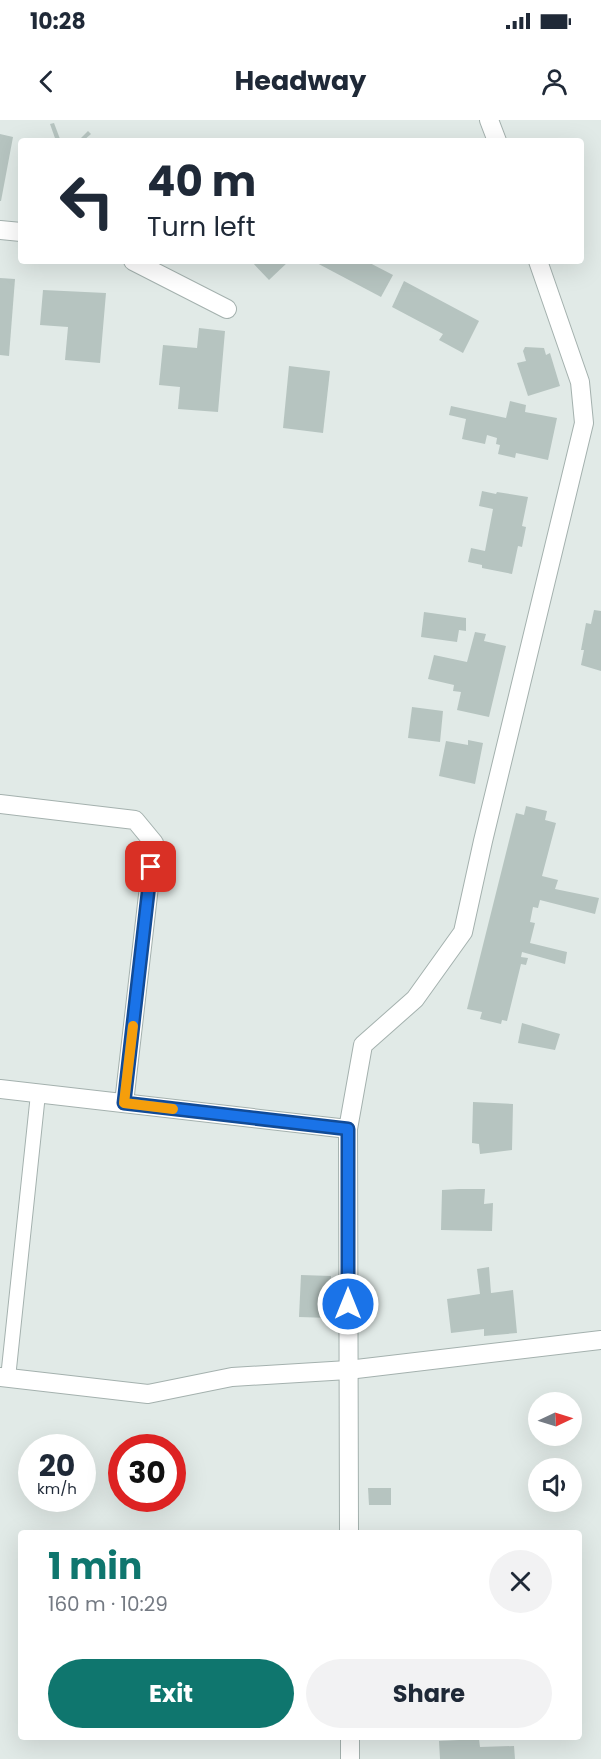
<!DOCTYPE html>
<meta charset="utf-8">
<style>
:root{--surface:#fff;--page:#f2f2f3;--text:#1f2937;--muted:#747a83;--accent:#0f766e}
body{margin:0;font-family:Poppins,sans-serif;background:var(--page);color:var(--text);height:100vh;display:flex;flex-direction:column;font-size:22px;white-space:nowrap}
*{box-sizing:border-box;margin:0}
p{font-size:20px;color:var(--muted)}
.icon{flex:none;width:33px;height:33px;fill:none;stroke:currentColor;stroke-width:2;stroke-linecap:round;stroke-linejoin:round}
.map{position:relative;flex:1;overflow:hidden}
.details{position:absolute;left:18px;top:1410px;width:564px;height:210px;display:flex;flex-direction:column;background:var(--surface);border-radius:6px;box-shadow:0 6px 24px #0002}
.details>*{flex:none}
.banner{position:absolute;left:18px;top:18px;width:566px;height:126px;border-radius:6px;box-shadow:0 6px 24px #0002;background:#fff;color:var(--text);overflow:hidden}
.needle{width:39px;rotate:86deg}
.buttons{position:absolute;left:528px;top:1272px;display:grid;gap:12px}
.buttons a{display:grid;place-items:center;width:54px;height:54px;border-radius:50%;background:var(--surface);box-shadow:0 6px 24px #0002;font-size:30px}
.speed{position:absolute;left:18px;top:1314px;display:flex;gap:12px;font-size:30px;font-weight:700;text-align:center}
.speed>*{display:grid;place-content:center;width:78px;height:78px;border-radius:50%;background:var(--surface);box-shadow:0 6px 24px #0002;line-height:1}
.speed small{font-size:15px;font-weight:400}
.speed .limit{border:9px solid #d22;background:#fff;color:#111}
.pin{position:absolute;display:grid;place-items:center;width:51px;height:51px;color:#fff;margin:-26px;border-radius:12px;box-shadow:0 3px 9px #0006}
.me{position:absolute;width:66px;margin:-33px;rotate:0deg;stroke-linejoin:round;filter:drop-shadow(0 0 4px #0008)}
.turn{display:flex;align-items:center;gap:21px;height:126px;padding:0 30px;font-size:27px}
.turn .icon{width:78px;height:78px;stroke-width:2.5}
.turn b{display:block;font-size:42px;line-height:51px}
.round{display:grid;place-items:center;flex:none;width:63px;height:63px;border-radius:32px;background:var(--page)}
.headline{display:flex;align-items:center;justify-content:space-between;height:102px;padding:0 30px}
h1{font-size:36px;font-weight:700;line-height:45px;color:var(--accent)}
.button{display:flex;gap:12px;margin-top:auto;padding:12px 30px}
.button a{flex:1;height:69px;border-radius:36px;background:var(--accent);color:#fff;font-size:24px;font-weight:700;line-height:69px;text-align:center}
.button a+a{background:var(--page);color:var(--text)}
.status{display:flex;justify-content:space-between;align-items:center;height:42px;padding:0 30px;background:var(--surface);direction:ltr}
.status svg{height:16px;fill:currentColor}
header{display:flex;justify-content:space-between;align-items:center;height:78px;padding:0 30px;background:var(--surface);font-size:27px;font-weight:700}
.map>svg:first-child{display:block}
</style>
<div class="status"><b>10:28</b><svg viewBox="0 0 49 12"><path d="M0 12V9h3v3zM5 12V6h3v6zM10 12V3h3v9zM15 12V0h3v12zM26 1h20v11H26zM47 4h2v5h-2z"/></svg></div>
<header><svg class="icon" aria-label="back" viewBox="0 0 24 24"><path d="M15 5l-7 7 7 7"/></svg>Headway<svg class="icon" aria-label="person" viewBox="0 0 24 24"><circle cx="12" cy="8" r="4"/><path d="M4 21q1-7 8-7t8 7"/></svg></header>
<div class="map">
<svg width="601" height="1639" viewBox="0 0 601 1639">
<rect width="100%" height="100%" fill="#e1eae7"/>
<g fill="#b6c4c0">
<polygon points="54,3 60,19 65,21 56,21 50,4"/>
<polygon points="88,11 91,14 83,21 78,21"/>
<polygon points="0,14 13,17 1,81 0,81"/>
<polygon points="251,141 289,141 269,160"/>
<polygon points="313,141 366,141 393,155 381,177"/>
<polygon points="0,158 15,159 9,236 0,235"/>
<polygon points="404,161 479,201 463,233 439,220 443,214 392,187"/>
<polygon points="43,170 106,173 100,243 65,240 68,207 40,205"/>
<polygon points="199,208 225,211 218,292 178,289 180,267 159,265 163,225 197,228"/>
<polygon points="525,227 544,228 546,235 550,233 560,266 528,276 517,243 526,241 523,231"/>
<polygon points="289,246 330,251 323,313 283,308"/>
<polygon points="510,281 526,285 525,292 557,298 548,340 516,333 515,338 498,334 500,325 496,324 497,318 487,315 485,324 462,319 466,299 449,295 451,286 506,298"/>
<polygon points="482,371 496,374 497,372 528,377 522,406 526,407 522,427 518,426 512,454 482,448 482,445 468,442 471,428 485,431 493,389 479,386"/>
<polygon points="594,490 601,491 601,551 581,545 584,530 581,530 586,503 591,504"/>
<polygon points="424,492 466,498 466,511 459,510 457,522 421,517"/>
<polygon points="475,512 486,514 484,521 506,526 489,597 457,590 461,572 453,571 454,565 428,559 434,535 467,542"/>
<polygon points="412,587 443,591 440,622 408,618"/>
<polygon points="468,620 483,623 475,664 439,656 446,621 468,625"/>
<polygon points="526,686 547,691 545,700 556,703 542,756 558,760 555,769 599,778 595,794 540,780 538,788 533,787 530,802 535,803 530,823 567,832 565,844 522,832 521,837 528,838 526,845 521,844 507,901 502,900 501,904 480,899 482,892 467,889 516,693 524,695"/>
<polygon points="522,903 560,914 555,930 518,923"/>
<polygon points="473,982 513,984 512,1030 480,1034 479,1024 472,1023"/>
<polygon points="459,1069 485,1069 484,1084 493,1083 492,1111 441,1110 442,1070"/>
<polygon points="489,1147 491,1173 513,1170 517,1213 484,1216 484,1209 451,1213 447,1179 480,1174 477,1149"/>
<polygon points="301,1155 331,1156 330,1198 299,1197"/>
<polygon points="368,1368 391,1368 391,1385 369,1385"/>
<rect x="278" y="1410" width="47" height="3"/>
<polygon points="479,1619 480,1627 514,1626 515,1639 440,1639 439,1621"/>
</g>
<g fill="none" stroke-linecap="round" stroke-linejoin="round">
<defs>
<polyline id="lane" points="8,1258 38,974"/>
<g id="street">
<polyline points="489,0 497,21"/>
<polyline points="0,110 21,112"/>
<polyline points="133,141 227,189"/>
<polyline points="0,684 135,700 154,723 124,983"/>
<polyline points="0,969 348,1009"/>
<polyline points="0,1257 148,1274 232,1257 348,1250 601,1220"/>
<polyline points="349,1413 348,1009 363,925 415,879 463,812 483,721 584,303 580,262 538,141"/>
<polyline points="350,1617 350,1639"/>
</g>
</defs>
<use href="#lane" stroke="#a4b1ae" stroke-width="16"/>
<use href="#street" stroke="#a4b1ae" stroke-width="20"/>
<use href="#lane" stroke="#fff" stroke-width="14"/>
<use href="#street" stroke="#fff" stroke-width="18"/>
</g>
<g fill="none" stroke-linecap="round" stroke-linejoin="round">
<defs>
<polyline id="route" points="151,747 124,983 348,1009 348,1184"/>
</defs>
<use href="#route" stroke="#114b97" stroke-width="15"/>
<use href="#route" stroke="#1a73e8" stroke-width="10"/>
<polyline stroke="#f59e0b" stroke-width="10" points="133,906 124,983 173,989"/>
</g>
</svg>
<div class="buttons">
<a><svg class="needle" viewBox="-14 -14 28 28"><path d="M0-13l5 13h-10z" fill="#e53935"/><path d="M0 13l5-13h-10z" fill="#747a83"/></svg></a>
<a><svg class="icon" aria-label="sound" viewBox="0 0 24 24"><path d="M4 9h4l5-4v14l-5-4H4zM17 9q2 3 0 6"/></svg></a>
</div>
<div class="speed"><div>20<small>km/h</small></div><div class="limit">30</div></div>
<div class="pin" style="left:151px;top:747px;background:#d93025"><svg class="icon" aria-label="arrive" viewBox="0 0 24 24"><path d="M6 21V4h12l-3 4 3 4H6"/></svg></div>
<svg class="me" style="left:348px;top:1184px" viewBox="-20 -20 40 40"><circle r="17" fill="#1a73e8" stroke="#fff" stroke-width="3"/><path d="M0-11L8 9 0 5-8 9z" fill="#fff"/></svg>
<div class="banner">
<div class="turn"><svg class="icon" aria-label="left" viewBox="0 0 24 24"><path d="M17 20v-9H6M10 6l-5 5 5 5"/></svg><div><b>40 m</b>Turn left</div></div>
</div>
<section class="details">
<div class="headline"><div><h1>1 min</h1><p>160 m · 10:29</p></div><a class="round"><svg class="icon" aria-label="close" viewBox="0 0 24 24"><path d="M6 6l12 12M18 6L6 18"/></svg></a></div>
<div class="button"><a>Exit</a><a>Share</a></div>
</section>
</div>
